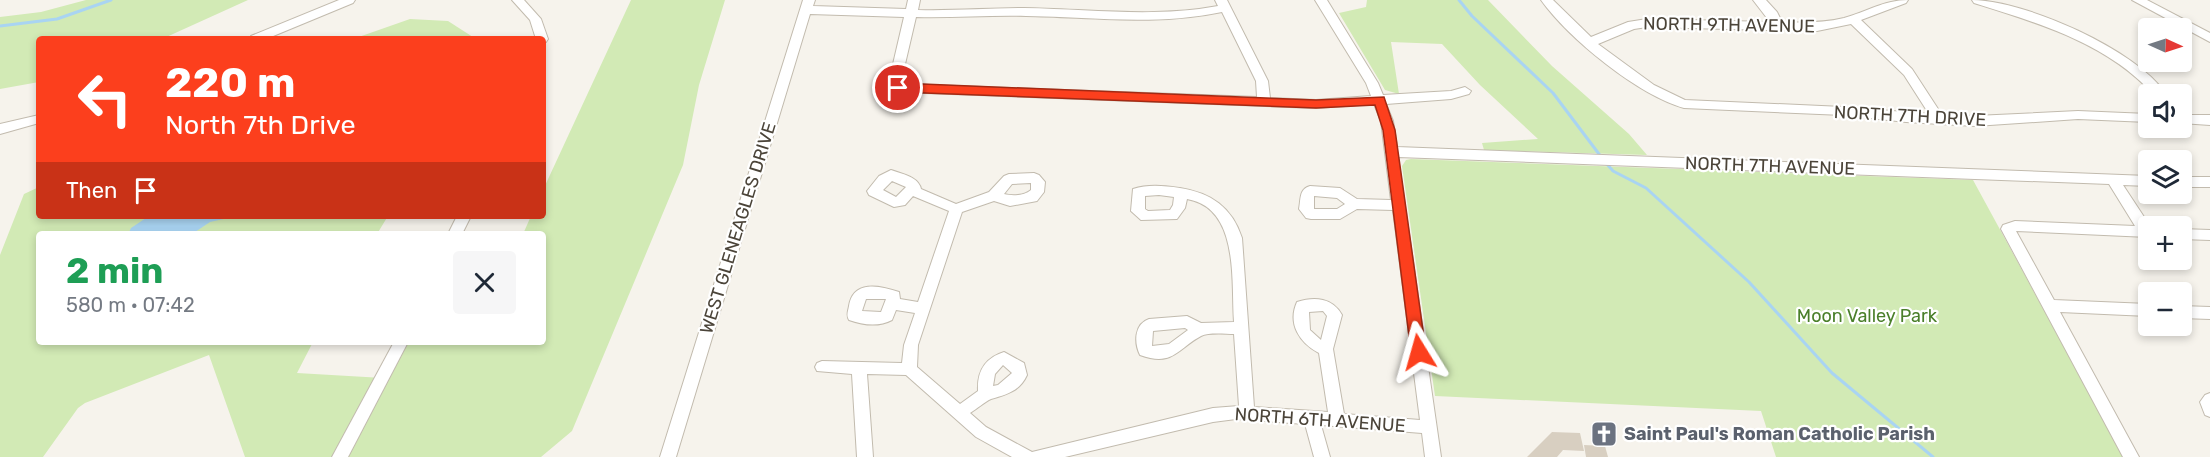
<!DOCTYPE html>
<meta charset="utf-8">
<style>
:root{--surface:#fff;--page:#f6f6f7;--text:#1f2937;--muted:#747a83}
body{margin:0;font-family:Rubik,sans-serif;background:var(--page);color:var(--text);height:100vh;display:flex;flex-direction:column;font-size:22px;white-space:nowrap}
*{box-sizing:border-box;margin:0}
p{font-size:20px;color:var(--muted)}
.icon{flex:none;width:33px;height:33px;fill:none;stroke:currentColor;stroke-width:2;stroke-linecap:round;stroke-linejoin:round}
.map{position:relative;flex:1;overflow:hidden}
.sheet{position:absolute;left:36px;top:231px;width:510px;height:114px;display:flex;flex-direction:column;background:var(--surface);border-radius:6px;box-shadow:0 3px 9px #0003}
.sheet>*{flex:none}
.banner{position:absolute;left:36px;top:36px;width:510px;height:183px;border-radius:6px;box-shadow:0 3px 9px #0003;background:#fc3f1d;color:#fff;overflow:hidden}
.needle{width:39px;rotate:93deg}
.tools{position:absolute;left:2138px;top:18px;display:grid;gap:12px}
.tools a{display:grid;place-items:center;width:54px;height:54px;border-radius:6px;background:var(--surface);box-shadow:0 3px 9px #0003;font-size:30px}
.pin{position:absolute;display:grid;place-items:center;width:51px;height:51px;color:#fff;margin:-26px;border:3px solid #fff;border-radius:50%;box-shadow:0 2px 6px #0007}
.me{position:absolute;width:66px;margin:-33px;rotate:352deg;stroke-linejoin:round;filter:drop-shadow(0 0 4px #0008)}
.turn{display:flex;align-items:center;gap:21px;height:126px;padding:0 30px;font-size:27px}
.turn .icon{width:78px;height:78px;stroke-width:2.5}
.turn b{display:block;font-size:42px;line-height:51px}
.then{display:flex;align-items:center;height:57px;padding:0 30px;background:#0003;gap:12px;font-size:22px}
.round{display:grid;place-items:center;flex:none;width:63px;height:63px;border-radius:6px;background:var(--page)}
.summary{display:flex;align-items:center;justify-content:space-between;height:102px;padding:0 30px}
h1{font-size:36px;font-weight:700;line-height:45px;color:#1e9e55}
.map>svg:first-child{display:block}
</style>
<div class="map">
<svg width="2210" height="457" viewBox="0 0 2210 457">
<rect width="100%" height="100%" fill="#f6f3ec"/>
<g fill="#d2eab5">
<polygon points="86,0 248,0 162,39 39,39 39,82 0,89 0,17 41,12"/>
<polygon points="631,0 725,0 699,85 683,165 572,431 541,457 245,457 209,355 85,403 78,408 43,457 0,457 0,255 24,194 39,187 39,216 388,216 377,234 39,234 39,342 313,342 297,373 383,378 401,342 543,342 543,234 523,234 531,216 543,216 543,190"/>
<polygon points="1367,0 1488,0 1552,66 1629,134 1647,155 1484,150 1482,143 1538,139 1480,85 1442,44 1391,42 1399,94 1385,90 1339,13 1366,7"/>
<polygon points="410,19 448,21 476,39 353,39"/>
<polygon points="1411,159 1973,180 2124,457 1776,457 1761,411 1435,396 1402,166 1406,160"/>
</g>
<polygon fill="#a9d4f2" points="149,216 237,216 210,222 192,234 128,234 131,228"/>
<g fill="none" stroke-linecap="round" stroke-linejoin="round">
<g stroke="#a9d4f2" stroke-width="3">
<polyline points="1459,0 1472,16 1553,93 1602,158"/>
<polyline points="0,26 57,19 111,0"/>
<polyline points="1606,163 1613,171 1646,188 1749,282 1832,373 1933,457"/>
</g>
</g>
<g fill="#d8cfc1">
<polygon points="1552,432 1580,433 1584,451 1563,450 1557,457 1527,457"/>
<polygon points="1584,445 1605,446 1608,457 1586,457"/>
</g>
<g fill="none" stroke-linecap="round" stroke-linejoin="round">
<defs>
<g id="minor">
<polygon points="339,0 355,0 353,3 266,39 249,39 251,36"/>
<polygon points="512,0 524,0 541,19 548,39 546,42 543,43 543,39 536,39 530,20"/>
<path d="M803 0H815L813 6 906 9 908 0H920L918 10C953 11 989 8 1024 8 1089 9 1154 18 1218 6L1215 0H1227L1268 81 1270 98 1316 100 1371 96 1366 83 1315 0H1327L1378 83 1383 95 1451 91 1465 87 1471 91 1469 94 1451 99 1386 104 1393 121 1397 147 2148 176V186L2123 185 2150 226 2148 237 2016 231 2054 300 2148 304V316L2060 312 2139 457H2123L2001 229 2003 225 2015 221 2135 226 2109 184 1398 157 1441 457H1425L1422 433 1321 425 1330 457H1314L1305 424 1236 419 1213 422 1065 457H1012L976 437 906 375 867 374 873 457H857L852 374 817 371 815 367 817 363 822 361 902 363 904 345 915 313 896 310 892 320C879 327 863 325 849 320 846 315 848 312 849 306 853 280 879 285 899 292L900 299 918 302 949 211 913 196 905 205 894 207 869 195 867 191 879 176 891 170C902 174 919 177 921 189L956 204 989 192 1004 176 1009 174 1034 173 1039 175 1045 182 1044 192 1037 201 1010 206 994 201 962 212 918 345 917 367 960 404 978 391C977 371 985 358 1004 352L1024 363 1027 375C1020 391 1006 395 991 399 984 402 977 409 970 413L986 427 1032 452 1213 408 1239 406 1234 334C1225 334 1209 332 1201 336 1177 349 1173 367 1140 355 1134 343 1134 324 1149 319L1187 316 1201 323 1234 322C1231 282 1240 208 1187 199L1185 208 1177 219 1141 220 1131 211 1133 189C1149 184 1164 186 1180 188 1211 193 1232 207 1242 238L1254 407 1328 412 1319 353C1300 343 1287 324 1297 302 1315 296 1333 298 1342 315L1333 349 1344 414 1420 420 1393 210 1357 209 1340 219H1311L1306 218 1299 209C1301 199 1299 189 1310 186L1340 188 1357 199 1391 200 1381 121 1374 104 1316 108 898 92 892 88 890 77 904 17 810 14 676 457H660ZM1222 12 1256 81 1257 97 903 84 902 77 916 17C952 18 989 15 1026 16 1091 17 1156 26 1222 12ZM892 181 906 187 896 197 883 190ZM1031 183V190C1024 196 1012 196 1004 194L1012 184ZM1159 195 1174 197 1173 205 1170 210 1148 211 1145 209V196ZM1314 196 1337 198 1345 204 1337 209H1314ZM866 299H886L881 312 862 311ZM1323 311 1327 316 1321 340 1310 330 1309 312ZM1185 328 1188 330 1169 344 1152 346 1153 331ZM1003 365 1012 373 998 385 993 386 995 374Z"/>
<path d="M1541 0H1553L1591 37 1628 22 1647 19 1770 22 1753 0H1766L1777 12 1782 22C1803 23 1823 23 1844 18 1866 12 1884 0 1908 0L1906 3 1861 20 1912 69 1942 115 1975 116 2078 111 2148 114V122L2078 119 1975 126 1906 122 1843 115 1684 108C1638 95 1569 39 1541 0ZM1851 24 1904 75 1929 114 1843 107 1685 100 1654 85 1598 44 1634 29 1647 27 1817 31Z"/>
<path d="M1972 0C2024 0 2137 50 2166 94H2153C2107 43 2038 23 1974 3Z"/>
<polygon points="2132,0 2147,0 2210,33 2210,42"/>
<polygon points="39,115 39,123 0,134 0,124"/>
<polygon points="2181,115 2210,115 2210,125 2181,123"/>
<rect x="2181" y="177" width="29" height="10"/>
<polygon points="457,216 471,216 462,234 448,234"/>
<polygon points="2181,229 2210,230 2210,240 2181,239"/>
<polygon points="2181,306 2210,307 2210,319 2181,318"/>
<polygon points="394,342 408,342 348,457 332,457"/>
<polygon points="2210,393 2210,417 2205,415 2200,402 2205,395"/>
</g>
</defs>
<use href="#minor" stroke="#c2bbae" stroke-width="2"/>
<use href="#minor" fill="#fff" fill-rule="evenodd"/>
</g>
<polygon fill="#fc3f1d" stroke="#a42913" stroke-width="1.5" points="898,83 1316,100 1384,97 1395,130 1426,352 1424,356 1419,358 1413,356 1411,352 1383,130 1375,105 1316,108 898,92 892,88"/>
<defs>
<symbol id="church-square" viewBox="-11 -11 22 22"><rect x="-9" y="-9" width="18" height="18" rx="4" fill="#6b7280" stroke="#fff"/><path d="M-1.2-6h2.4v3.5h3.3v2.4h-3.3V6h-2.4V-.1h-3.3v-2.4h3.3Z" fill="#fff"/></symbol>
</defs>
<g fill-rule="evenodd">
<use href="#church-square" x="1589" y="419" width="30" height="30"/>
</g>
<g text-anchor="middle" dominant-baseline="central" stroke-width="4.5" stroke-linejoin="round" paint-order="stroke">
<g font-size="18" fill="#4b4439" stroke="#fff">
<text transform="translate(1729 25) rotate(1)">NORTH 9TH AVENUE</text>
<text transform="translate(1910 116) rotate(3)">NORTH 7TH DRIVE</text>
<text transform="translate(1770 166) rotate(2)">NORTH 7TH AVENUE</text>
<text transform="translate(738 228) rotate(-73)">WEST GLENEAGLES DRIVE</text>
<text transform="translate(1320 420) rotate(4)">NORTH 6TH AVENUE</text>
</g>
<g font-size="18" fill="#4a7f2a" stroke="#fff">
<text x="1867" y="316">Moon Valley Park</text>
</g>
<g font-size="18" font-weight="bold" fill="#5b616d" stroke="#fff" text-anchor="start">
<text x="1624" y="434">Saint Paul's Roman Catholic Parish</text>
</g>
</g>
</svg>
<div class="tools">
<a><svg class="needle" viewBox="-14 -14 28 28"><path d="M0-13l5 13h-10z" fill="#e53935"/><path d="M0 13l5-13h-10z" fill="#747a83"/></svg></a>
<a><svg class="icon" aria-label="sound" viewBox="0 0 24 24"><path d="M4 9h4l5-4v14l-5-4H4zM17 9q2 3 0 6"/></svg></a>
<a><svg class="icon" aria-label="layers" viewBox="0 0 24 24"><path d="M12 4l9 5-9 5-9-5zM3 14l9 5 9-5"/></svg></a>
<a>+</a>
<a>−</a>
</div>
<div class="pin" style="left:898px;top:88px;background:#d93025"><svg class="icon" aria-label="arrive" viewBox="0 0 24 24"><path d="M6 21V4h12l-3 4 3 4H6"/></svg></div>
<svg class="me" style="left:1419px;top:352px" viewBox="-20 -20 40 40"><path d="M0-17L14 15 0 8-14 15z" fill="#fc3f1d" stroke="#fff" stroke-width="4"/></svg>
<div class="banner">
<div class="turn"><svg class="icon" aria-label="left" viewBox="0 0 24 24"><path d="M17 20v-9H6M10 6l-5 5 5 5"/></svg><div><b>220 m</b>North 7th Drive</div></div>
<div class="then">Then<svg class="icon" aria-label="arrive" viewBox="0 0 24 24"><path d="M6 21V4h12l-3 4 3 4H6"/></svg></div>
</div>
<section class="sheet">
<div class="summary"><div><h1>2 min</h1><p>580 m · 07:42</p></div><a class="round"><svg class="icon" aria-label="close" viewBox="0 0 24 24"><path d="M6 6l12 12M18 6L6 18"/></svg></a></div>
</section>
</div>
